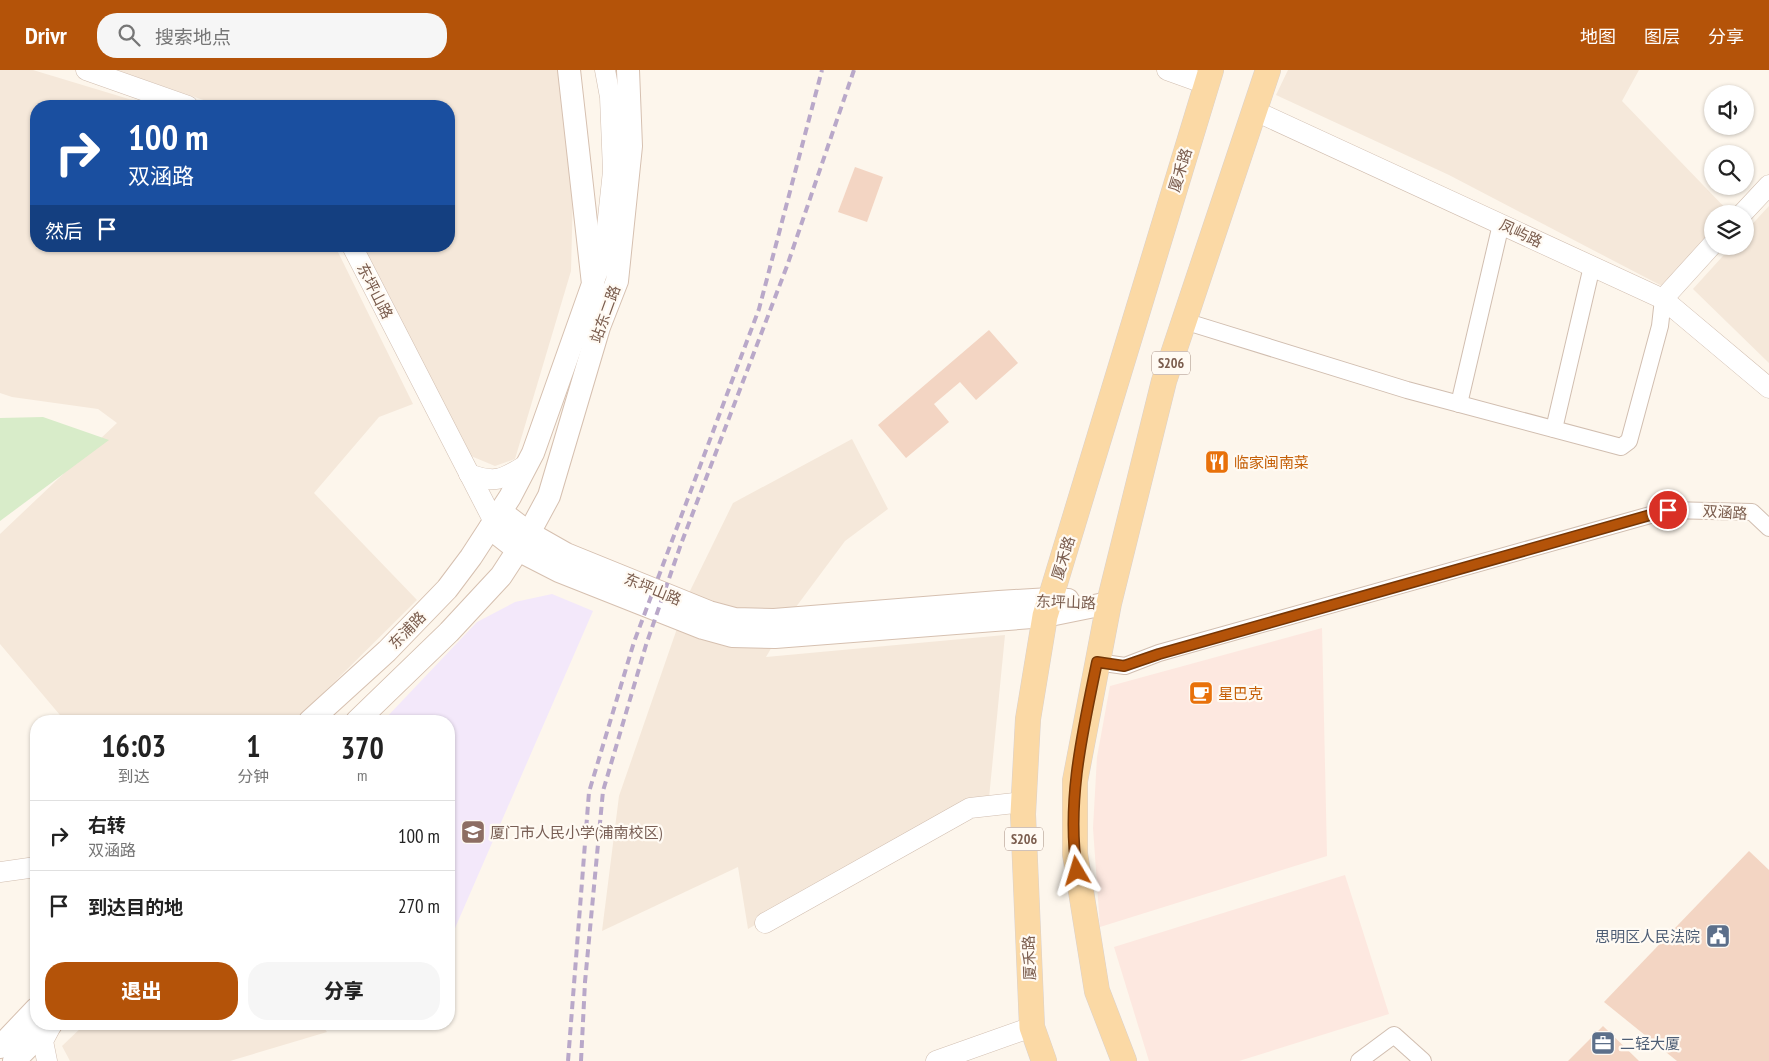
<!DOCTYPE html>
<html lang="zh">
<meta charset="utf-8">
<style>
:root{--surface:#fff;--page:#f6f6f6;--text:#222;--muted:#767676;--line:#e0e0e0;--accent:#b45309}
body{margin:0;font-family:"PT Sans Narrow","Noto Sans SC",sans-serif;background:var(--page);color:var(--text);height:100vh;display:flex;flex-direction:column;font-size:19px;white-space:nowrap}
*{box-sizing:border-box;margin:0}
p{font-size:16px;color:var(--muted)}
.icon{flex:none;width:28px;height:28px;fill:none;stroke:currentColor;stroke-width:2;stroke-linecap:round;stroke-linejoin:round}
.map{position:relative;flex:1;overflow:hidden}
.details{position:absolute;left:30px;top:645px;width:425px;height:315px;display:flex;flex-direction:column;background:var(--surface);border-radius:20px;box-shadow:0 1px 4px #0004}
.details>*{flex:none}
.hud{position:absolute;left:30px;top:30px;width:425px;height:152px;border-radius:20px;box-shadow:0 1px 4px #0004;background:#1a4fa0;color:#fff;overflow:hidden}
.fabs{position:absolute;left:1704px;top:15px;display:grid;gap:10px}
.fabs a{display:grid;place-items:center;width:50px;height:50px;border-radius:50%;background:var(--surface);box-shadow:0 1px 4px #0004;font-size:25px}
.pin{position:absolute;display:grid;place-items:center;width:42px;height:42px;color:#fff;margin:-21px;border:2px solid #fff;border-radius:50%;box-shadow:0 1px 5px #0007}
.me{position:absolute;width:55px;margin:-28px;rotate:353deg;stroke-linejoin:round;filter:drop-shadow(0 0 4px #0008)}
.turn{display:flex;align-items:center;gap:18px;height:105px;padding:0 15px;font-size:22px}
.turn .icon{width:65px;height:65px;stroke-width:2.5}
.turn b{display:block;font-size:35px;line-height:42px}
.then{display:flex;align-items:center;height:48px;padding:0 15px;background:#0003;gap:10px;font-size:19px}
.eta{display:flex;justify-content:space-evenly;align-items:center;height:85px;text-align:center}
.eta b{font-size:30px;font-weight:800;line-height:35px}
.action{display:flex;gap:10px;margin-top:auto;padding:10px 15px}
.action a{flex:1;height:58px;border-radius:20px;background:var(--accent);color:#fff;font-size:20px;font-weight:800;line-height:58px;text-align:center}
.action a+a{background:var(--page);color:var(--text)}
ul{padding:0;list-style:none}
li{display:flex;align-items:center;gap:15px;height:70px;padding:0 15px;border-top:1px solid var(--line)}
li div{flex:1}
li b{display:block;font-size:19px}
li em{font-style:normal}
header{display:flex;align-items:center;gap:30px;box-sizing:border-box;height:70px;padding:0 25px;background:var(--accent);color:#fff}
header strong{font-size:24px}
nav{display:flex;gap:28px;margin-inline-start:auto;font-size:18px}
.search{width:350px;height:45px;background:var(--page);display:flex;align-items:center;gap:12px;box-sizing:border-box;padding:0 18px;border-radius:20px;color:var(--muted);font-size:19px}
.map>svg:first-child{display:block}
</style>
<header>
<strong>Drivr</strong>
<div class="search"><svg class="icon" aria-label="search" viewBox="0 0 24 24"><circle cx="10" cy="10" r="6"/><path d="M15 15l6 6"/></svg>搜索地点</div>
<nav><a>地图</a><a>图层</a><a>分享</a></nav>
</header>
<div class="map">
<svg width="1769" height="991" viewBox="0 0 1769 991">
<rect width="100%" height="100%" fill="#fdf6ec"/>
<g fill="#f5e8da">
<polygon points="0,0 33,0 152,36 36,36 36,176 335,176 413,334 379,347 314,423 417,530 295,651 65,651 0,574 0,464 117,353 98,339 12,327 0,323"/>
<polygon points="116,0 559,0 573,123 571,201 515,389 495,396 471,386 362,176 449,176 449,36 221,36"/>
<polygon points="1288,0 1639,0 1622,31 1731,144 1712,144 1712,165 1662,216 1449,105 1276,25"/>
<polygon points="1769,136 1769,293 1693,219 1732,176 1745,176 1745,162"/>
<polygon points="852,369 888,439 845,471 793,541 766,587 1005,565 989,728 960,736 748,859 738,797 602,861 619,726 690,521 733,433"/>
<polygon points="85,954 321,954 327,962 230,991 70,991 62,976"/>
</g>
<g fill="#fde8e0">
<polygon points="1322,558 1327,786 1100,857 1093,758 1097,687 1110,616"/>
<polygon points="1345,805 1389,944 1239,991 1149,991 1114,877"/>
</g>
<polygon fill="#f3e8fa" points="552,524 593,541 449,872 449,651 383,651 477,552 515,532"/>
<polygon fill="#d8ecc9" points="43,347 109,370 0,451 0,348"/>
<g fill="#f3d5c3">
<polygon points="855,97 883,107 867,152 838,142"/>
<polygon points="989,260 1018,293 976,330 960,312 934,334 949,352 906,388 878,355"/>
<polygon points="1749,781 1769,800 1769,991 1677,991 1604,932"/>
<polygon points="1603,956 1639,991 1568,991"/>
</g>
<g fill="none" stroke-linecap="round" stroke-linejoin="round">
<defs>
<g id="minor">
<polyline points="1184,251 1407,320 1621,377 1629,371 1660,256 1663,229"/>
<polyline points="1459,334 1501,154"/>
<polyline points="1554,359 1592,196"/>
<polyline points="1097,592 1125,596 1159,583 1668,440 1752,442 1769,458"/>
<polyline points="1359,991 1394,965 1423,991"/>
</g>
<g id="tertiary">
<polyline points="86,0 188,36"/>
<polyline points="1167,0 1206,14"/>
<polyline points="1253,40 1663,229 1769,318"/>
<polyline points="1742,144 1769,115"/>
<polyline points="352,176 494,452"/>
<polyline points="593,214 604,185 613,101 610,27 605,0"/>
<polyline points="1663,229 1712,175"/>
<path d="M469 404C496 414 503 409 526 395"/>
<polyline points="0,802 36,797"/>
<polyline points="765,853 970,738 1024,732"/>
<polyline points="47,991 43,971 52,954"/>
<polyline points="936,991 1032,957"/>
</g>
<g id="secondary">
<polyline points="500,441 529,463 566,484 709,542 735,549 774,550 999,532 1050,529 1068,530"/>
<polyline points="490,458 518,480 559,501 703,558 732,566 775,567 1045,546 1109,533"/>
<polyline points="310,651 387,581 447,519 471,487 510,427 533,383 593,214 569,0"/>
<polyline points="357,651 449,562 501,506 529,463 549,426 599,257 617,211 631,76 628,0"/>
<polyline points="0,977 36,939"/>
<polyline points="14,991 51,954"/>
</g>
<g id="primary">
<polyline points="1044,991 1032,957 1023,744 1028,649 1045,546 1211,0"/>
<polyline points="1124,991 1097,921 1075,784 1075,711 1109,533 1164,311 1268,0"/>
</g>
</defs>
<use href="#minor" stroke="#d1beb0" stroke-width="18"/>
<use href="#tertiary" stroke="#d1beb0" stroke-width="21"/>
<use href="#secondary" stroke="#d6c0b0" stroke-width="24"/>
<use href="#primary" stroke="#dad1cd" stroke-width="26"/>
<use href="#minor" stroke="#fff" stroke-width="16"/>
<use href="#tertiary" stroke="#fff" stroke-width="20"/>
<use href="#secondary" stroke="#fff" stroke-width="22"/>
<use href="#primary" stroke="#fbd9a5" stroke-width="25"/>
<g stroke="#b9a8c9" stroke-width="4" stroke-dasharray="8 5" stroke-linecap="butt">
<polyline points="568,991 589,722 634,572 759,239 822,0"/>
<polyline points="581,991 585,912 603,721 646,575 681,474 787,196 854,0"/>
</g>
</g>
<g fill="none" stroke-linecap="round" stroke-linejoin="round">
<defs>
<path id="route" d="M1077 801C1066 732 1083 660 1097 592L1124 596 1159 584 1668 440"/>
</defs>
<use href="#route" stroke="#753606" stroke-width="12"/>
<use href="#route" stroke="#b45309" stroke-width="9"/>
</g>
<defs>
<symbol id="restaurant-square" viewBox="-11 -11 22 22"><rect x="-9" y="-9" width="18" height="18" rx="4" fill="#e8710a" stroke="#fffaf3"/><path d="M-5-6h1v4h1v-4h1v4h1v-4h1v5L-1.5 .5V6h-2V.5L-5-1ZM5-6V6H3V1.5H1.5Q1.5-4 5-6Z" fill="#fff"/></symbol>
<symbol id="cafe-square" viewBox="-11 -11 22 22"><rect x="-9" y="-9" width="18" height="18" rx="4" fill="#e8710a" stroke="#fffaf3"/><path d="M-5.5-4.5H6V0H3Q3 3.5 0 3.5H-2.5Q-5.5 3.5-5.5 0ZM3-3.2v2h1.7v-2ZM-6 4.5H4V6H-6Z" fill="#fff"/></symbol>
<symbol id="school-square" viewBox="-11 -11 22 22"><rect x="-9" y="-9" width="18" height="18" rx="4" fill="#8d6e63" stroke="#fffaf3"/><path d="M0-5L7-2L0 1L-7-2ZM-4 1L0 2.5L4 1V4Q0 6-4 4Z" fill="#fff"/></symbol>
<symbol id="civic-square" viewBox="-11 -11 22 22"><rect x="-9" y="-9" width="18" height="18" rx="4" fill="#5c6f8a" stroke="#fffaf3"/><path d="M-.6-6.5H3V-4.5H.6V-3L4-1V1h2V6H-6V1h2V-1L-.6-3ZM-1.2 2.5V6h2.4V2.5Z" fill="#fff"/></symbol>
<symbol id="office-square" viewBox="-11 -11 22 22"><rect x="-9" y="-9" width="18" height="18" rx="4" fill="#5c6f8a" stroke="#fffaf3"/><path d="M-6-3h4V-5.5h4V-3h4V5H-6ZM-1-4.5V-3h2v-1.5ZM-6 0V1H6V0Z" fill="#fff"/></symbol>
</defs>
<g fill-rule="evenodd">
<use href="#restaurant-square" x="1203" y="378" width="28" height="28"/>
<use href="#cafe-square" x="1187" y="609" width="28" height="28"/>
<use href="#school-square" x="459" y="748" width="28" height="28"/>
<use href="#civic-square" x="1704" y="852" width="28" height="28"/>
<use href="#office-square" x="1589" y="959" width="28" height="28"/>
</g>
<g text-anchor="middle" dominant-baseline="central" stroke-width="4.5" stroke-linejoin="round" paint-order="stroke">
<g fill="#fffaf3" stroke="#a28b7f" stroke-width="1">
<rect x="1152" y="281.5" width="38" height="23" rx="4"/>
<rect x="1005" y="757.5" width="38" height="23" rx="4"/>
</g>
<g font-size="14" font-weight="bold" fill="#7a5c4d">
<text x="1171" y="293">S206</text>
<text x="1024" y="769">S206</text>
</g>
<g font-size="15" fill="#7a5c4d" stroke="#fffaf3">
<text transform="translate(1180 100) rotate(-73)">厦禾路</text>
<text transform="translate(1521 163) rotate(25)">凤屿路</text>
<text transform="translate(375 221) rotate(63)">东坪山路</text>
<text transform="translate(605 244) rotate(-70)">站东二路</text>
<text transform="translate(1725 442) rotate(4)">双涵路</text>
<text transform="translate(1063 488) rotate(-73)">厦禾路</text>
<text transform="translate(653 519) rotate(22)">东坪山路</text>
<text transform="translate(1066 532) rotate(2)">东坪山路</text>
<text transform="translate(407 560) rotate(-46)">东浦路</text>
<text transform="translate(1029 888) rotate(-92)">厦禾路</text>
</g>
<g font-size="15" fill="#c56008" stroke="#fffaf3" text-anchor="start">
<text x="1234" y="392">临家闽南菜</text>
<text x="1218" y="623">星巴克</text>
</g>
<g font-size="15" fill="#785e54" stroke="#fffaf3" text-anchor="start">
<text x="490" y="762">厦门市人民小学(浦南校区)</text>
</g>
<g font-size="15" fill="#4e5e75" stroke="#fffaf3" text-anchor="end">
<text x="1700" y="866">思明区人民法院</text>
<text x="1620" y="973" text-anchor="start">二轻大厦</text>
</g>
</g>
</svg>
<div class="fabs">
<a><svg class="icon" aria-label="sound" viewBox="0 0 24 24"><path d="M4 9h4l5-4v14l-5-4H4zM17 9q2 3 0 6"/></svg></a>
<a><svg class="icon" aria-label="search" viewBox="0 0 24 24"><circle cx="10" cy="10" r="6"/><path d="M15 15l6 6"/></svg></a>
<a><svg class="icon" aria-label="layers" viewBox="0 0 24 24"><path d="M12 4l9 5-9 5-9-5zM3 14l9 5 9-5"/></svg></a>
</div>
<div class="pin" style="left:1668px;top:440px;background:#d93025"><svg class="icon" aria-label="arrive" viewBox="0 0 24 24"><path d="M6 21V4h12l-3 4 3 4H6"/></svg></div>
<svg class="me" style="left:1077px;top:801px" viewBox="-20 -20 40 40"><path d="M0-17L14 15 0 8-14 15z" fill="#b45309" stroke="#fff" stroke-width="4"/></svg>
<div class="hud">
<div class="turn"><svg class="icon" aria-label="right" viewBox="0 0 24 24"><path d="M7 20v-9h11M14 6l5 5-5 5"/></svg><div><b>100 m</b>双涵路</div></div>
<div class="then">然后<svg class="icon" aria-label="arrive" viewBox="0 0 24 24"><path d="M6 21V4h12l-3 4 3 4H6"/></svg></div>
</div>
<section class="details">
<div class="eta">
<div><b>16:03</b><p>到达</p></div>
<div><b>1</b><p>分钟</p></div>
<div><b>370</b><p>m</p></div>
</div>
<ul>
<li><svg class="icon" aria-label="right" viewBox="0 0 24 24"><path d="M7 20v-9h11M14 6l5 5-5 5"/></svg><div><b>右转</b><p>双涵路</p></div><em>100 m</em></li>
<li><svg class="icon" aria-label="arrive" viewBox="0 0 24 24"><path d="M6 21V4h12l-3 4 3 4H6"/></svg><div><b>到达目的地</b></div><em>270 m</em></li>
</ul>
<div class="action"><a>退出</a><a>分享</a></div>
</section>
</div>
